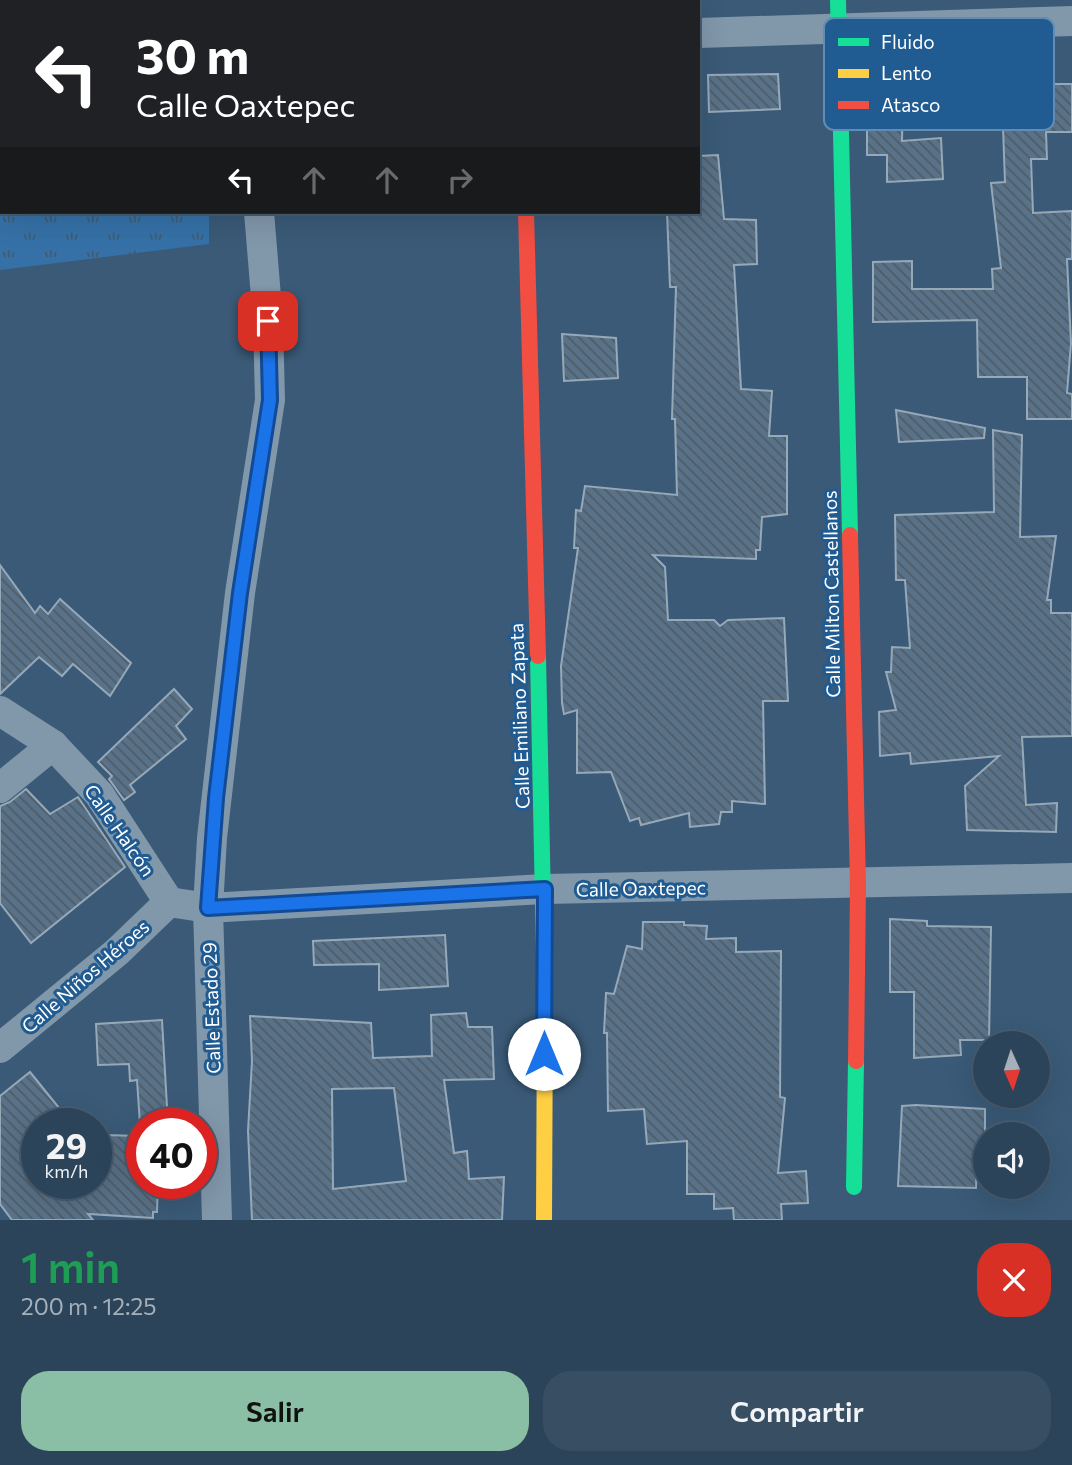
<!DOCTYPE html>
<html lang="es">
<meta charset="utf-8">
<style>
:root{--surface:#2c4459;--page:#384e62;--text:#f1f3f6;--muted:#a6b0ba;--line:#485c6f;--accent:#8abfa5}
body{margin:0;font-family:Commissioner,sans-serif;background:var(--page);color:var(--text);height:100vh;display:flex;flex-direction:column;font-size:26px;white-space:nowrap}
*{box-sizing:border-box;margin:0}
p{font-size:23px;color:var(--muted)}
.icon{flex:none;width:38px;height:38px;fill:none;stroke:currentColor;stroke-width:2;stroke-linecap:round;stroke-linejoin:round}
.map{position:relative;height:1220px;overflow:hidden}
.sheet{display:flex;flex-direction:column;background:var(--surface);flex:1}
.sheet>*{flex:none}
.hud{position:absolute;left:0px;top:0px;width:700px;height:214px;box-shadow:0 7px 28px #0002,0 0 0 2px var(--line);background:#202124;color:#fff;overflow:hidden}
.needle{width:46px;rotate:177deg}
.fabs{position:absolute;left:973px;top:1031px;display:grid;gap:14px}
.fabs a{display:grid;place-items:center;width:77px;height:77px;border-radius:50%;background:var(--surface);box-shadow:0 7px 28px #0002,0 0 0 2px var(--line);font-size:35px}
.speed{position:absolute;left:21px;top:1108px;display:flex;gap:14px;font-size:35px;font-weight:700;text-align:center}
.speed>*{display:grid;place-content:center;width:91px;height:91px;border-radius:50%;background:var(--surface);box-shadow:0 7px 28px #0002,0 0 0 2px var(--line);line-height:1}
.speed small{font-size:18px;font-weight:400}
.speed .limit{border:10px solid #d22;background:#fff;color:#111}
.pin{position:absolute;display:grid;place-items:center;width:60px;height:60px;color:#fff;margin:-30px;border-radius:14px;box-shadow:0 4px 10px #0006}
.me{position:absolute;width:77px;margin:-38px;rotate:0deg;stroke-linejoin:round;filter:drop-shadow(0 0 5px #0008)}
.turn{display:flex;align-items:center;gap:24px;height:147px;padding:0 21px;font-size:32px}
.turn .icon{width:91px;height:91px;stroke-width:2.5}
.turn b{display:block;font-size:49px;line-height:60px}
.lanes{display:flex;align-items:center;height:66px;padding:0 21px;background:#0003;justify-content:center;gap:35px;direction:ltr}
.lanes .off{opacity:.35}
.round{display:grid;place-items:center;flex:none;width:74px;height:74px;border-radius:28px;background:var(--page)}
.head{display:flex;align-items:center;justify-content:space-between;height:119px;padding:0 21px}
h1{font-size:42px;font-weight:600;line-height:52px;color:#1e9e55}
.cta{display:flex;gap:14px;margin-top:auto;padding:14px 21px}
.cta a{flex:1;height:80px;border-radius:28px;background:var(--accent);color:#111;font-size:28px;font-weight:600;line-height:80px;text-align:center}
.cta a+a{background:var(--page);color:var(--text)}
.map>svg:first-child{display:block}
</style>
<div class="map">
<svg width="1072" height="1220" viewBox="0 0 1072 1220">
<defs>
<pattern id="grass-tufts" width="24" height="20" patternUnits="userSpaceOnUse" patternTransform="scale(1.75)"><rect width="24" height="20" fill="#3571a7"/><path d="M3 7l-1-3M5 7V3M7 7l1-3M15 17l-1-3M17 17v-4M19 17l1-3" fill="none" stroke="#435b70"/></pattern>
<pattern id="building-back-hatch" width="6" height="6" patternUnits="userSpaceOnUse" patternTransform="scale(1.75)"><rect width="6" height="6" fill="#587289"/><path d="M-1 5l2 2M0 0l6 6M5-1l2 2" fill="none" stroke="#515b64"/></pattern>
</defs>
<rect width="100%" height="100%" fill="#3a5a77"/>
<polygon fill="url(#grass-tufts)" points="0,0 170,2 2,2 2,212 209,212 209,244 0,270"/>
<g fill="url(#building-back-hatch)" stroke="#96a9b9" stroke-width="2" fill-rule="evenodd">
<polygon points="778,74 780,109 709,112 708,75"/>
<polygon points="984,84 1072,84 1072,132 1046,132 1047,159 1031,159 1033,213 1072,211 1072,259 1067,259 1071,343 1067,393 1072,394 1072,419 1027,419 1027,377 978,377 977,320 873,322 873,262 912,261 912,289 993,289 992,269 1001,268 991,183 1005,182 1003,127 986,128"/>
<polygon points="903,93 902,141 941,138 943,179 887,182 887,155 867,155 867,95"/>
<polygon points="718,155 724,219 756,220 757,264 734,265 741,389 772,391 769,436 787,436 787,514 762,517 760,550 756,550 756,559 653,555 665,567 668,620 714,620 720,626 728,620 784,618 788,701 763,701 765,804 732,801 732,812 721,812 719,824 690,827 689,813 641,825 639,818 630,821 611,772 577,773 577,710 564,714 562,703 561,666 578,548 574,548 576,510 581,511 585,486 677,495 675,419 672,419 676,287 670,287 667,212 698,212 698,156"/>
<polygon points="562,334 616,338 618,378 564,381"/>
<polygon points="896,410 985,428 984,438 899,442"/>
<polygon points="993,430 1022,435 1020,537 1056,536 1047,600 1051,600 1051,613 1072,613 1072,736 1022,737 1026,805 1057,803 1056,832 967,830 965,786 999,756 911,764 910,753 880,756 879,712 896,710 886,672 891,672 892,647 910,648 905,580 896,580 895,515 994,512"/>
<polygon points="0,565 35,613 40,606 48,614 60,599 131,663 110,696 73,664 62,676 39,657 0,694"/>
<polygon points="174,689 192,709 176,726 186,739 130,785 135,792 124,800 109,779 112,776 98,762"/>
<polygon points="26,789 50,814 78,797 125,867 31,943 0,903 0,806 10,802"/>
<polygon points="890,919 927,921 927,926 991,927 989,1040 960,1040 961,1055 914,1058 914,992 890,992"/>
<polygon points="643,922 684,922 684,925 707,926 706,939 736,938 736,952 781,951 780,1097 785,1098 778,1173 806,1171 808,1203 781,1204 782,1220 734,1220 733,1208 714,1209 714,1194 687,1194 687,1141 647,1144 644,1109 608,1111 607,1033 604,1033 606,993 614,994 627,946 642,949"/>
<polygon points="445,935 448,986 379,990 379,964 314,965 313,941"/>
<path d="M466 1013 468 1027H492L494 1079 444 1080 454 1153 467 1151 469 1179 504 1177 502 1220H252L248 1131 252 1061 250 1016 371 1023 373 1058 432 1056 431 1015ZM394 1088 406 1181 333 1189 332 1089Z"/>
<polygon points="162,1020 168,1124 140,1124 137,1080 130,1081 129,1064 98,1065 96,1024"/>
<polygon points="30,1072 72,1124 37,1124 37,1183 96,1183 96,1153 105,1163 103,1135 142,1136 142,1183 158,1183 157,1212 153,1212 153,1218 88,1214 93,1220 12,1220 0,1204 0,1096"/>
<polygon points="916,1105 985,1109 985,1161 977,1159 976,1188 898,1186 902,1106"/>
</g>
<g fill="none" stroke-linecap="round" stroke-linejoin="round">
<g stroke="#8197aa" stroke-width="30">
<polyline points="210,0 210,2"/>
<polyline points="698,33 1072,21"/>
<polyline points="0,711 53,745 99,794 169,902"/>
<polyline points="0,788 53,745"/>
<polyline points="169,902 208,908 545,889 1072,878"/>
<polyline points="0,1048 117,952 169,902"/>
<polyline points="217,1220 208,908 212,838 240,593 270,400 268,321 259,212"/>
</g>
<g stroke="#16e098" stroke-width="16">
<polyline points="520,0 520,2"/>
<polyline points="838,0 850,535"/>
<polyline points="538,656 545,1003"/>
<polyline points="854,1187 856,1061"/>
</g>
<polyline stroke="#ffcf43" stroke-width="16" points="544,1220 545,1003"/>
<g stroke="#f24e42" stroke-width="16">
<polyline points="526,212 538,656"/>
<polyline points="850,535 858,885 856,1061"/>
</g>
</g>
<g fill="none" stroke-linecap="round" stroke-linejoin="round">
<defs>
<polyline id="route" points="268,321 270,400 240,593 216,798 208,908 545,889 544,1054"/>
</defs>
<use href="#route" stroke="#114b97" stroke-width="18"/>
<use href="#route" stroke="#1a73e8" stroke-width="12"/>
</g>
<g text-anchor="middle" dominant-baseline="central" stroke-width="6" stroke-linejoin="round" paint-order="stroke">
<g font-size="19" fill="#fff" stroke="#205b91">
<text transform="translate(831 594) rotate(-91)">Calle Milton Castellanos</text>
<text transform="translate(519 716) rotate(-92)">Calle Emiliano Zapata</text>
<text transform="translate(120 830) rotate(55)">Calle Halcón</text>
<text transform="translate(641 888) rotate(-1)">Calle Oaxtepec</text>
<text transform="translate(85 976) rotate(-41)">Calle Niños Héroes</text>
<text transform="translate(211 1008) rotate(-92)">Calle Estado 29</text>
</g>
</g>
<rect x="824" y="18" width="230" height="112" rx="10" fill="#205b91" stroke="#638cb2" stroke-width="2"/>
<rect x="838" y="38" width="31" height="8" fill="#16e098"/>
<rect x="838" y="69" width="31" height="9" fill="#ffcf43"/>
<rect x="838" y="101" width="31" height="8" fill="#f24e42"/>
<g font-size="19" fill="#fff">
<text x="881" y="49">Fluido</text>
<text x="881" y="80">Lento</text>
<text x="881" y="112">Atasco</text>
</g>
</svg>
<div class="fabs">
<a><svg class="needle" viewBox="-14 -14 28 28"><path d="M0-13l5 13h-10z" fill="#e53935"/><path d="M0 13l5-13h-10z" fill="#a6b0ba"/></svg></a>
<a><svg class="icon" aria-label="sound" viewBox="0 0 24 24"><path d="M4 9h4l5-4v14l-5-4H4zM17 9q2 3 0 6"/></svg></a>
</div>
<div class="speed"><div>29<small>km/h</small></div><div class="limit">40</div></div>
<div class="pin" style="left:268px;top:321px;background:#d93025"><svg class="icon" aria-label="arrive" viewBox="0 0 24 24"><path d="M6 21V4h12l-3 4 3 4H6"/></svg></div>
<svg class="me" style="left:544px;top:1054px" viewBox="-20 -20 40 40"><circle r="19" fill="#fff"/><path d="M0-13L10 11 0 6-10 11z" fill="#1a73e8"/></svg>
<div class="hud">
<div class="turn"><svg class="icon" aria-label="left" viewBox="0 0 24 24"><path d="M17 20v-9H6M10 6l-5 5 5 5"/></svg><div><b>30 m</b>Calle Oaxtepec</div></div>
<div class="lanes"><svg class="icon" aria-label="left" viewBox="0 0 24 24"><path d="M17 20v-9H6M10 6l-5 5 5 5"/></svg><svg class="icon off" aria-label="ahead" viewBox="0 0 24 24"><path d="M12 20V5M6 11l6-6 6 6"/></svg><svg class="icon off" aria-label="ahead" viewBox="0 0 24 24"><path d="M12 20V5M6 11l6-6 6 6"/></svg><svg class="icon off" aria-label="right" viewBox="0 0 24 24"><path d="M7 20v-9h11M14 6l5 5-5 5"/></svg></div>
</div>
</div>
<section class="sheet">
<div class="head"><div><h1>1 min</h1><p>200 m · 12:25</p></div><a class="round" style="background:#d93025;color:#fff"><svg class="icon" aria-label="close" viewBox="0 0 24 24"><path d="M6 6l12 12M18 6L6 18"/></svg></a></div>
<div class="cta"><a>Salir</a><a>Compartir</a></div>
</section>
